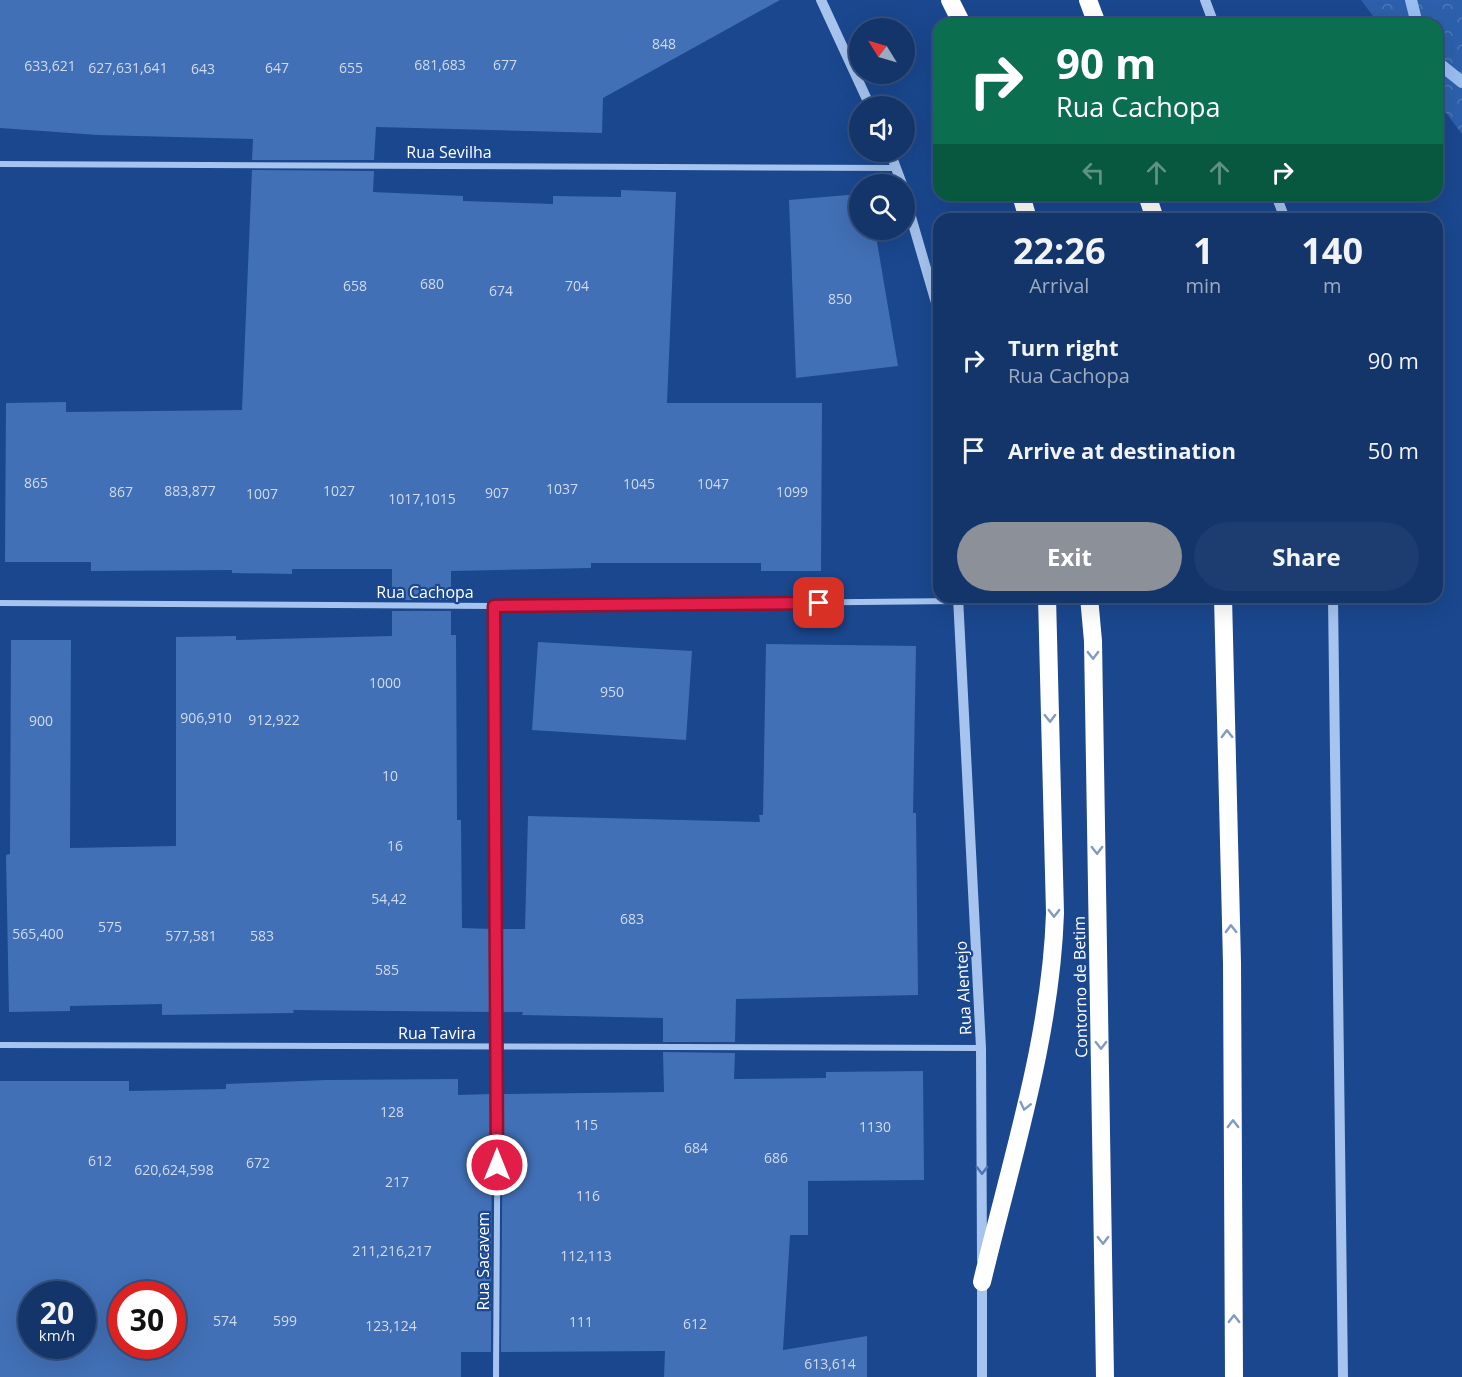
<!DOCTYPE html>
<style>
:root{--surface:#14356a;--page:#1d3d70;--text:#f1f3f6;--muted:#9dabc1;--line:#33507e;--accent:#8c9099}
body{margin:0;font-family:"Open Sans",sans-serif;background:var(--page);color:var(--text);height:100vh;display:flex;flex-direction:column;font-size:22px;white-space:nowrap}
*{box-sizing:border-box;margin:0}
p{font-size:20px;color:var(--muted)}
.icon{flex:none;width:33px;height:33px;fill:none;stroke:currentColor;stroke-width:2;stroke-linecap:round;stroke-linejoin:round}
.map{position:relative;flex:1;overflow:hidden}
.sheet{position:absolute;left:933px;top:213px;width:510px;height:390px;display:flex;flex-direction:column;background:var(--surface);border-radius:18px;box-shadow:0 6px 24px #0002,0 0 0 2px var(--line)}
.sheet>*{flex:none}
.top-card{position:absolute;left:933px;top:18px;width:510px;height:183px;border-radius:18px;box-shadow:0 6px 24px #0002,0 0 0 2px var(--line);background:#0b6e4f;color:#fff;overflow:hidden}
.needle{width:39px;rotate:307deg}
.buttons{position:absolute;left:849px;top:18px;display:grid;gap:12px}
.buttons a{display:grid;place-items:center;width:66px;height:66px;border-radius:50%;background:var(--surface);box-shadow:0 6px 24px #0002,0 0 0 2px var(--line);font-size:30px}
.speed{position:absolute;left:18px;top:1281px;display:flex;gap:12px;font-size:30px;font-weight:700;text-align:center}
.speed>*{display:grid;place-content:center;width:78px;height:78px;border-radius:50%;background:var(--surface);box-shadow:0 6px 24px #0002,0 0 0 2px var(--line);line-height:1}
.speed small{font-size:15px;font-weight:400}
.speed .limit{border:9px solid #d22;background:#fff;color:#111}
.pin{position:absolute;display:grid;place-items:center;width:51px;height:51px;color:#fff;margin:-26px;border-radius:12px;box-shadow:0 3px 9px #0006}
.me{position:absolute;width:66px;margin:-33px;rotate:0deg;stroke-linejoin:round;filter:drop-shadow(0 0 4px #0008)}
.turn{display:flex;align-items:center;gap:21px;height:126px;padding:0 24px;font-size:27px}
.turn .icon{width:78px;height:78px;stroke-width:2.5}
.turn b{display:block;font-size:42px;line-height:51px}
.lanes{display:flex;align-items:center;height:57px;padding:0 24px;background:#0003;justify-content:center;gap:30px;direction:ltr}
.lanes .off{opacity:.35}
.eta{display:flex;justify-content:space-evenly;align-items:center;height:102px;text-align:center}
.eta b{font-size:36px;font-weight:700;line-height:42px}
.primary-button{display:flex;gap:12px;margin-top:auto;padding:12px 24px}
.primary-button a{flex:1;height:69px;border-radius:36px;background:var(--accent);color:#fff;font-size:24px;font-weight:700;line-height:69px;text-align:center}
.primary-button a+a{background:var(--page);color:var(--text)}
ul{padding:0;list-style:none}
li{display:flex;align-items:center;gap:18px;height:90px;padding:0 24px}
li div{flex:1}
li b{display:block;font-size:22px}
li em{font-style:normal}
.map>svg:first-child{display:block}
</style>
<div class="map">
<svg width="1462" height="1377" viewBox="0 0 1462 1377">
<defs>
<pattern id="forest-crowns" width="20" height="18" patternUnits="userSpaceOnUse" patternTransform="scale(1.5)"><rect width="20" height="18" fill="#2d60ac"/><path d="M2 6a3 3 0 1 1 6 0M12 15a3 3 0 1 1 6 0" fill="none" stroke="#4c78b8"/></pattern>
</defs>
<rect width="100%" height="100%" fill="#1a478e"/>
<polygon fill="url(#forest-crowns)" points="1361,0 1462,0 1462,134 1437,101 1437,24 1379,24"/>
<g fill="none" stroke-linecap="round" stroke-linejoin="round">
<g stroke="#99bef0" stroke-width="12">
<polyline points="1411,0 1417,24"/>
<polyline points="1437,62 1462,82"/>
</g>
</g>
<g fill="#4270b6" fill-rule="evenodd">
<polygon points="0,0 780,0 603,98 602,133 376,127 374,160 252,160 253,139 98,135 0,128"/>
<polygon points="252,170 374,171 373,192 463,196 463,201 553,204 553,196 621,197 621,190 676,192 667,403 822,403 821,571 761,571 761,563 591,563 591,568 451,571 451,600 392,600 392,569 292,569 292,574 232,573 232,570 91,571 91,562 5,562 6,403 66,402 66,412 242,410"/>
<polygon points="860,194 860,230 875,230 898,366 796,378 789,200"/>
<polygon points="392,611 451,611 451,635 456,635 457,820 461,820 462,928 492,929 492,1012 293,1010 294,1013 162,1015 162,1004 70,1006 70,1011 9,1012 6,855 10,854 11,640 71,640 70,848 176,846 176,637 236,636 236,640 392,636"/>
<polygon points="538,642 692,651 686,740 532,730"/>
<polygon points="766,644 916,646 913,813 916,813 918,995 736,999 735,1042 663,1042 663,1018 522,1015 523,1012 503,1012 502,929 525,929 528,816 760,822 759,815 763,815"/>
<polygon points="663,1052 735,1053 734,1079 826,1078 826,1072 923,1071 924,1180 808,1181 808,1235 790,1235 783,1350 867,1336 867,1377 664,1377 665,1351 501,1352 503,1094 664,1092"/>
<path d="M458 1079V1095L492 1094 491 1352H461V1377H0V1081H129V1091L226 1089V1084L326 1080ZM32 1294H82V1346H32ZM122 1294H172V1346H122Z"/>
</g>
<g fill="none" stroke-linecap="round" stroke-linejoin="round">
<g stroke="#a6c4ee" stroke-width="6">
<polyline points="0,164 896,168"/>
<polyline points="0,603 494,606 958,601"/>
<polyline points="494,606 498,1047 496,1377"/>
<polyline points="0,1045 981,1048"/>
</g>
<g stroke="#a6c4ee" stroke-width="10">
<polyline points="821,0 870,106"/>
<polyline points="1205,0 1214,24"/>
<polyline points="890,152 902,184"/>
<polyline points="904,193 939,313"/>
<polyline points="1276,195 1285,219"/>
<polyline points="958,597 981,1048 982,1260"/>
<polyline points="1333,597 1343,1377"/>
<polyline points="982,1278 982,1377"/>
</g>
<g stroke="#fff" stroke-width="18">
<polyline points="950,0 962,24"/>
<polyline points="1088,0 1097,24"/>
<polyline points="1021,195 1028,219"/>
<polyline points="1147,195 1155,219"/>
<polyline points="1089,597 1093,641 1105,1377"/>
<polyline points="1223,597 1232,963 1234,1377"/>
<path d="M982 1282C1011 1160 1051 1038 1055 913L1047 597"/>
</g>
</g>
<defs><path id="oneway-chevron" d="M-2-3.5L2.5 0L-2 3.5" fill="none" stroke-width="1.6" stroke-linecap="round" stroke-linejoin="round" transform="scale(1.5)"/></defs>
<g stroke="#819ac1">
<use href="#oneway-chevron" transform="translate(1093 655) rotate(89)"/>
<use href="#oneway-chevron" transform="translate(1050 718) rotate(89)"/>
<use href="#oneway-chevron" transform="translate(1227 734) rotate(-91)"/>
<use href="#oneway-chevron" transform="translate(1097 850) rotate(89)"/>
<use href="#oneway-chevron" transform="translate(1054 913) rotate(90)"/>
<use href="#oneway-chevron" transform="translate(1231 929) rotate(-91)"/>
<use href="#oneway-chevron" transform="translate(1101 1045) rotate(89)"/>
<use href="#oneway-chevron" transform="translate(1025 1106) rotate(103)"/>
<use href="#oneway-chevron" transform="translate(1233 1124) rotate(-90)"/>
<use href="#oneway-chevron" transform="translate(1103 1240) rotate(89)"/>
<use href="#oneway-chevron" transform="translate(1234 1319) rotate(-90)"/>
</g>
<use stroke="#4b73b0" href="#oneway-chevron" transform="translate(982 1170) rotate(90)"/>
<g fill="none" stroke-linecap="round" stroke-linejoin="round">
<defs>
<polyline id="route" points="497,1165 494,606 819,603"/>
</defs>
<use href="#route" stroke="#92132f" stroke-width="15"/>
<use href="#route" stroke="#e11d48" stroke-width="10"/>
</g>
<g text-anchor="middle" dominant-baseline="central" stroke-width="4.5" stroke-linejoin="round" paint-order="stroke">
<g font-size="14" fill="#d0dbed">
<text x="664" y="43">848</text>
<text x="440" y="64">681,683</text>
<text x="505" y="64">677</text>
<text x="50" y="65">633,621</text>
<text x="128" y="67">627,631,641</text>
<text x="277" y="67">647</text>
<text x="351" y="67">655</text>
<text x="203" y="68">643</text>
<text x="432" y="283">680</text>
<text x="355" y="285">658</text>
<text x="577" y="285">704</text>
<text x="501" y="290">674</text>
<text x="840" y="298">850</text>
<text x="36" y="482">865</text>
<text x="639" y="483">1045</text>
<text x="713" y="483">1047</text>
<text x="562" y="488">1037</text>
<text x="190" y="490">883,877</text>
<text x="339" y="490">1027</text>
<text x="121" y="491">867</text>
<text x="792" y="491">1099</text>
<text x="497" y="492">907</text>
<text x="262" y="493">1007</text>
<text x="422" y="498">1017,1015</text>
<text x="385" y="682">1000</text>
<text x="612" y="691">950</text>
<text x="206" y="717">906,910</text>
<text x="274" y="719">912,922</text>
<text x="41" y="720">900</text>
<text x="390" y="775">10</text>
<text x="395" y="845">16</text>
<text x="389" y="898">54,42</text>
<text x="632" y="918">683</text>
<text x="110" y="926">575</text>
<text x="38" y="933">565,400</text>
<text x="191" y="935">577,581</text>
<text x="262" y="935">583</text>
<text x="387" y="969">585</text>
<text x="392" y="1111">128</text>
<text x="586" y="1124">115</text>
<text x="875" y="1126">1130</text>
<text x="696" y="1147">684</text>
<text x="776" y="1157">686</text>
<text x="100" y="1160">612</text>
<text x="258" y="1162">672</text>
<text x="174" y="1169">620,624,598</text>
<text x="397" y="1181">217</text>
<text x="588" y="1195">116</text>
<text x="392" y="1250">211,216,217</text>
<text x="586" y="1255">112,113</text>
<text x="225" y="1320">574</text>
<text x="285" y="1320">599</text>
<text x="581" y="1321">111</text>
<text x="695" y="1323">612</text>
<text x="391" y="1325">123,124</text>
<text x="830" y="1363">613,614</text>
</g>
<g font-size="16" fill="#fff" stroke="#1a478e">
<text x="449" y="152">Rua Sevilha</text>
<text x="425" y="592">Rua Cachopa</text>
<text transform="translate(1080 987) rotate(-91)">Contorno de Betim</text>
<text transform="translate(963 988) rotate(-93)">Rua Alentejo</text>
<text x="437" y="1033">Rua Tavira</text>
<text transform="translate(483 1261) rotate(-90)">Rua Sacavem</text>
</g>
</g>
</svg>
<div class="buttons">
<a><svg class="needle" viewBox="-14 -14 28 28"><path d="M0-13l5 13h-10z" fill="#e53935"/><path d="M0 13l5-13h-10z" fill="#9dabc1"/></svg></a>
<a><svg class="icon" aria-label="sound" viewBox="0 0 24 24"><path d="M4 9h4l5-4v14l-5-4H4zM17 9q2 3 0 6"/></svg></a>
<a><svg class="icon" aria-label="search" viewBox="0 0 24 24"><circle cx="10" cy="10" r="6"/><path d="M15 15l6 6"/></svg></a>
</div>
<div class="speed"><div>20<small>km/h</small></div><div class="limit">30</div></div>
<div class="pin" style="left:819px;top:603px;background:#d93025"><svg class="icon" aria-label="arrive" viewBox="0 0 24 24"><path d="M6 21V4h12l-3 4 3 4H6"/></svg></div>
<svg class="me" style="left:497px;top:1165px" viewBox="-20 -20 40 40"><circle r="17" fill="#e11d48" stroke="#fff" stroke-width="3"/><path d="M0-11L8 9 0 5-8 9z" fill="#fff"/></svg>
<div class="top-card">
<div class="turn"><svg class="icon" aria-label="right" viewBox="0 0 24 24"><path d="M7 20v-9h11M14 6l5 5-5 5"/></svg><div><b>90 m</b>Rua Cachopa</div></div>
<div class="lanes"><svg class="icon off" aria-label="left" viewBox="0 0 24 24"><path d="M17 20v-9H6M10 6l-5 5 5 5"/></svg><svg class="icon off" aria-label="ahead" viewBox="0 0 24 24"><path d="M12 20V5M6 11l6-6 6 6"/></svg><svg class="icon off" aria-label="ahead" viewBox="0 0 24 24"><path d="M12 20V5M6 11l6-6 6 6"/></svg><svg class="icon" aria-label="right" viewBox="0 0 24 24"><path d="M7 20v-9h11M14 6l5 5-5 5"/></svg></div>
</div>
<section class="sheet">
<div class="eta">
<div><b>22:26</b><p>Arrival</p></div>
<div><b>1</b><p>min</p></div>
<div><b>140</b><p>m</p></div>
</div>
<ul>
<li><svg class="icon" aria-label="right" viewBox="0 0 24 24"><path d="M7 20v-9h11M14 6l5 5-5 5"/></svg><div><b>Turn right</b><p>Rua Cachopa</p></div><em>90 m</em></li>
<li><svg class="icon" aria-label="arrive" viewBox="0 0 24 24"><path d="M6 21V4h12l-3 4 3 4H6"/></svg><div><b>Arrive at destination</b></div><em>50 m</em></li>
</ul>
<div class="primary-button"><a>Exit</a><a>Share</a></div>
</section>
</div>
